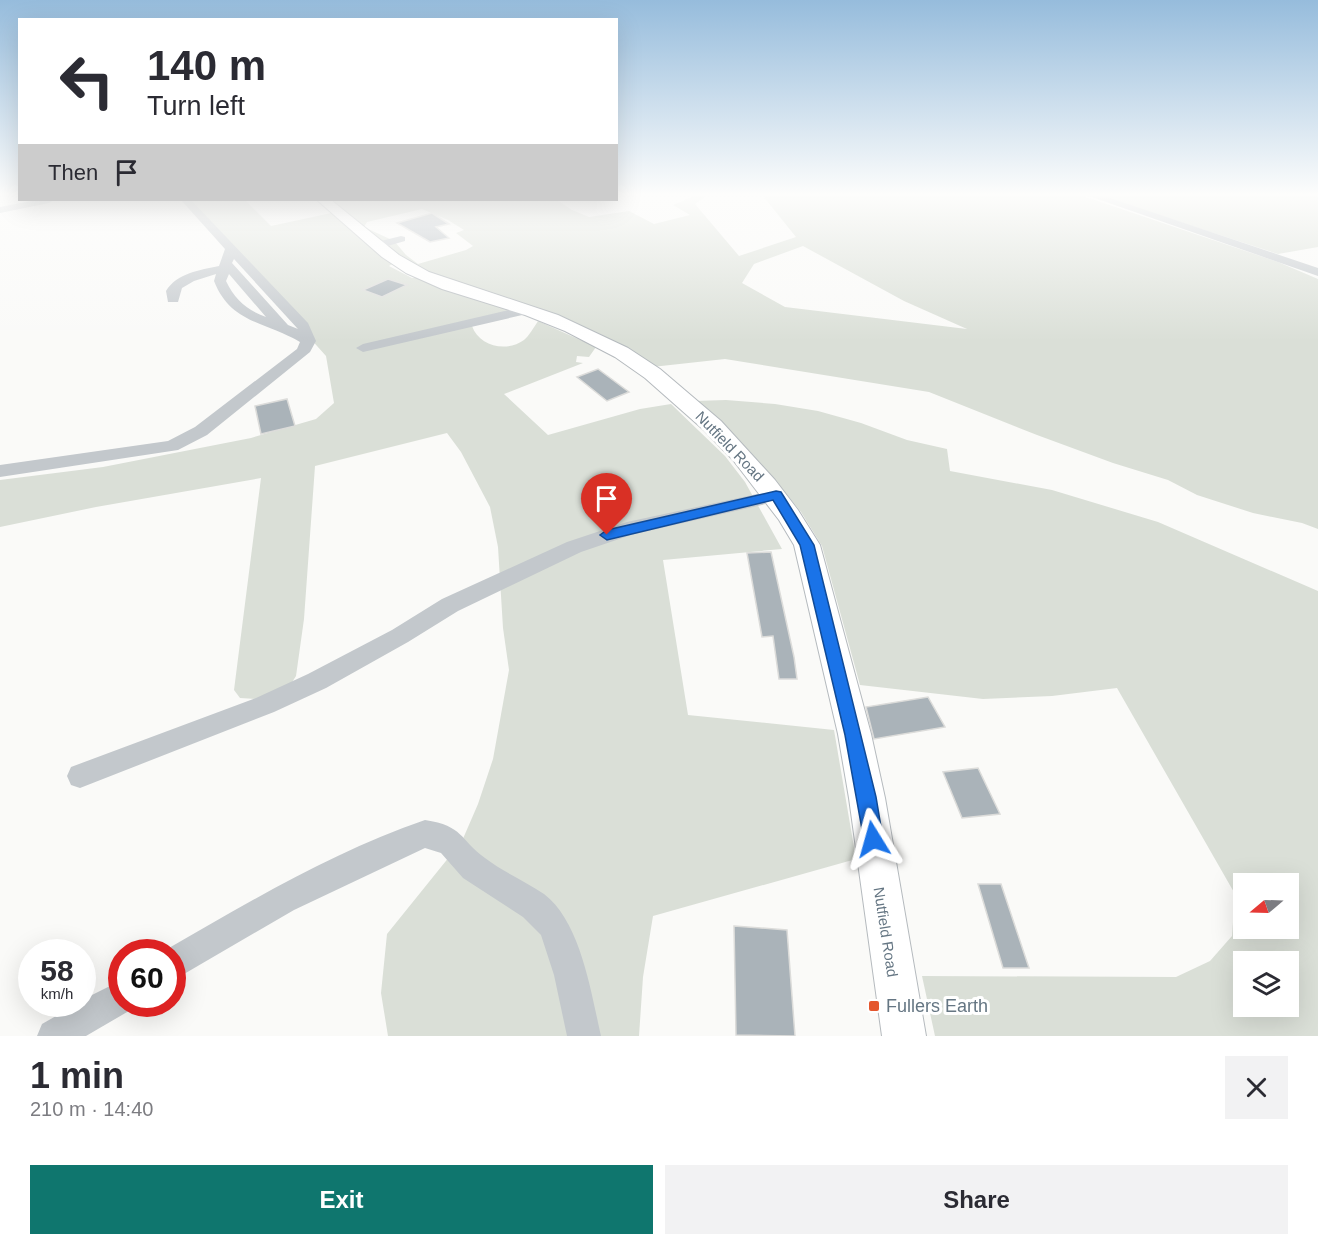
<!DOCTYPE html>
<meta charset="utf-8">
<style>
:root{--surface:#fff;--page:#f2f2f3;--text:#2b2b33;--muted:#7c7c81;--accent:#0f766e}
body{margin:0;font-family:Helvetica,sans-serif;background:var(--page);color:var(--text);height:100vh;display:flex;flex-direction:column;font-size:22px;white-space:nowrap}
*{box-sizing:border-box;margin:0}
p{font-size:20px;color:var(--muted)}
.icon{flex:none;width:33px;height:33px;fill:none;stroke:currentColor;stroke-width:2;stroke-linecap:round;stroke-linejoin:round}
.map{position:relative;height:1036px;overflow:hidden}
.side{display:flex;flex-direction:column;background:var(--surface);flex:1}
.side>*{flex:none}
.top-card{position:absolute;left:18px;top:18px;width:600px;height:183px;border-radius:0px;box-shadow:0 6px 24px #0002;background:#fff;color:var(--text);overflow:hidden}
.needle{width:39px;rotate:251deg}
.buttons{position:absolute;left:1233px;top:873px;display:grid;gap:12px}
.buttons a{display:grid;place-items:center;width:66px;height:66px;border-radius:0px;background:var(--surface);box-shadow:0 6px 24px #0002;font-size:30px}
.speed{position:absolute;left:18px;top:939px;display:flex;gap:12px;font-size:30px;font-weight:700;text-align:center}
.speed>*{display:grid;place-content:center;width:78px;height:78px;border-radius:50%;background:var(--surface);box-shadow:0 6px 24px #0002;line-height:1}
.speed small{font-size:15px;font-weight:400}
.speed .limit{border:9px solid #d22;background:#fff;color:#111}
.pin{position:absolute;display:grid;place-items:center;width:51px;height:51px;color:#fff;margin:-62px -26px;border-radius:50% 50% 50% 0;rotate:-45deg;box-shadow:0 0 6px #0007}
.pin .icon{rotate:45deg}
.me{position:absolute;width:66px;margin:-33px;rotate:352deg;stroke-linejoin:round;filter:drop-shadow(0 0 4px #0008)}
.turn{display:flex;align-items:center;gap:21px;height:126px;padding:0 30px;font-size:27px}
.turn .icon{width:78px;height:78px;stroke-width:2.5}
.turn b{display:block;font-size:42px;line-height:51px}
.then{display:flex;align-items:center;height:57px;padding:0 30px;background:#0003;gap:12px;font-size:22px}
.round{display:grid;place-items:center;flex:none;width:63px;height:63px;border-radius:0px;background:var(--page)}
.overview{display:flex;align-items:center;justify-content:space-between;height:102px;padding:0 30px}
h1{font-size:36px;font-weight:600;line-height:45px}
.action{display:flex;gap:12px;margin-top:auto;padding:12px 30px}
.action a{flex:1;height:69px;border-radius:0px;background:var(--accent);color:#fff;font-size:24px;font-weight:600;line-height:69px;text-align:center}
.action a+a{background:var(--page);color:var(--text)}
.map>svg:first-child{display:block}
</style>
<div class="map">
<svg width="1318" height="1036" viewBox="0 0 1318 1036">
<rect width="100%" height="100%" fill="#fafaf8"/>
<g fill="#dadfd7" fill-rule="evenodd">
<path d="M694 196H706L695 204 739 256 796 237 763 196H1083L1278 262 1318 279V529L1302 523 1253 513 1197 495 1168 480 1113 463 1037 435 929 392 725 359 652 367 613 343 417 269 387 246 395 242 406 255 418 264 466 250 473 246 456 233 464 230 448 220 422 209 367 222 364 227 392 240 381 242 330 202V200H557L572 210 589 217 629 211 654 224 690 215 673 205ZM803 246 904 301 967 329 785 307 742 283 754 264Z"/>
<polygon points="1100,196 1318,196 1318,247 1278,254"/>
<path d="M186 200H245L271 226 336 212 397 261 389 266 412 278 420 277 510 310 472 326C479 346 506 353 524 340 529 336 534 327 538 321L596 347 589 357 577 356 576 362 583 363 504 394 548 435 640 409 671 404 725 456 745 482 782 549 663 560 688 715 834 730 856 859 653 916 643 977 639 1036H388L381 993 387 934 462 841 478 804 493 759 509 670 503 628 498 547 490 507 461 452 447 433 315 466 304 619 296 676 289 687 258 699 240 698 234 690 261 478 96 507 0 527V480L103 467 251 438 316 419 334 403 326 356Z"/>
<path d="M726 400 775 404 818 411 861 423 907 440 947 449 950 471 1052 490 1158 522 1318 591V1036H935L922 976 1176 977 1210 961 1232 936 1235 894 1117 688 1052 696 983 699 860 685 822 546 801 512 772 476 725 428 694 401ZM1244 884H1288V928H1244ZM1244 962H1288V1006H1244Z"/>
</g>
<g fill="#aab3b9" stroke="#dcdcda" stroke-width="1.5">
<polygon points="432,213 449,224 436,227 449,238 430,242 397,223"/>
<polygon points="388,279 407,285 382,297 363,290"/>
<polygon points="598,369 629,392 607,401 577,377"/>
<polygon points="287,399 295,426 261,434 255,406"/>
<polygon points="771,552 794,657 797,679 779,679 773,636 762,637 747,553"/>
<polygon points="928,697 945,727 874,739 866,707"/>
<polygon points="978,768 1000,814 962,818 943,772"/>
<polygon points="978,884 1001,884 1029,968 1003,968"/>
<polygon points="734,926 787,930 795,1036 736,1035"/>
</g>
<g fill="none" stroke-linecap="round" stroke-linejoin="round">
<defs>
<polygon id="major" points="317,200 331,200 399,255 429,272 558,315 628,348 660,369 721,421 775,480 798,510 820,545 871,734 885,798 926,1036 882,1036 849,798 838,734 794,545 779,520 733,460 705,431 645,378 615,357 565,331 525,315 442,289 406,273 382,257"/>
</defs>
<use href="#major" stroke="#b5babe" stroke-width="2"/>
<g fill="#c3c8cc" fill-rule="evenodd">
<polygon points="1089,196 1104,196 1318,268 1318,276"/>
<polygon points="36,200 54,200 49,203 0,213 0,207"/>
<path d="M181 200H191L308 323 316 341 310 352 207 435 178 450 0 477V465L168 441 195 427 297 349 300 342C265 321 231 324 214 281L216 274 194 281 182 288 178 302H168L166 291C177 273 200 270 219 266L225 249ZM234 259 297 328 298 329 288 325 232 263ZM229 274 266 317C247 310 235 300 226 281Z"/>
<polygon points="401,236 405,237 405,241 377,249 371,245 373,243"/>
<polygon points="526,306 533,310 531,313 363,352 356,348 363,344"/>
<polygon points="776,490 783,492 785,496 783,500 631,535 581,552 458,611 408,642 326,688 274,712 80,788 71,785 67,776 71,767 256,698 308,674 392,630 442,599 567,542 627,522"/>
<path d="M425 820C464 826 459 839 485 858 503 872 525 881 544 894 581 922 591 993 601 1036H567L554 975 541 935 523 917 463 878 441 853 425 848 294 910 172 981V952H162C247 903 332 852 425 820Z"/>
<polygon points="122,980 122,1004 135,1004 134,1008 86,1036 37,1036 42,1024 77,1004 82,1004 82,1000"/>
</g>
<use href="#major" fill="#fff" fill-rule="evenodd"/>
</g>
<linearGradient id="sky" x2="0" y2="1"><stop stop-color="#96bcdc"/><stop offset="0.57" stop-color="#fdfdfc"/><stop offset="1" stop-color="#fdfdfc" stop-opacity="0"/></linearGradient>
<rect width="1318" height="341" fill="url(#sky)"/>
<polygon fill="#1a73e8" stroke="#114b97" stroke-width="1.5" points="776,491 781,492 814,545 876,797 883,839 880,846 873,849 865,846 845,735 800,545 773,500 607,540 600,535 607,530"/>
<rect fill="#e4572e" stroke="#fff" stroke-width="2" x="868" y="1000" width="12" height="12" rx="3"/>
<g text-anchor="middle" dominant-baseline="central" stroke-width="6" stroke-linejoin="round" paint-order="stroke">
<g font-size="15" fill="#657683" stroke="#fff">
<text transform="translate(730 446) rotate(46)">Nutfield Road</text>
<text transform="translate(886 932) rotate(81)">Nutfield Road</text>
</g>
<g font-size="18" fill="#657683" stroke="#fff" text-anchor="start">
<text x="886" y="1006">Fullers Earth</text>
</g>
</g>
</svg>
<div class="buttons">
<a><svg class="needle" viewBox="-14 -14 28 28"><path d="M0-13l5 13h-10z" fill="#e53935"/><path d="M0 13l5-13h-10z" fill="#7c7c81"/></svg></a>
<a><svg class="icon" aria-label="layers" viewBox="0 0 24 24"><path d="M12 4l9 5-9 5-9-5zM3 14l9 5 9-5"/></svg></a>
</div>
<div class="speed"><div>58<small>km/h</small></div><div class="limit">60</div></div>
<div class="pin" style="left:607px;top:535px;background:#d93025"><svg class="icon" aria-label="arrive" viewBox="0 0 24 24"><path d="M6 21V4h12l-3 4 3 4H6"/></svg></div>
<svg class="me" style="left:873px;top:839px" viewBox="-20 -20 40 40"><path d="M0-17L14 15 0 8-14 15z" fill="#1a73e8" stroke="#fff" stroke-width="4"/></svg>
<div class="top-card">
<div class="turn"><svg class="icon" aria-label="left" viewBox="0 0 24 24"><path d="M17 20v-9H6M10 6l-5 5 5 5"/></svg><div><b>140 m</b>Turn left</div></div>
<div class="then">Then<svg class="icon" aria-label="arrive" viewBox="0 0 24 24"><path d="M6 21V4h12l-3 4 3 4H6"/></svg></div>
</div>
</div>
<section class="side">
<div class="overview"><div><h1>1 min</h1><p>210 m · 14:40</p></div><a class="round"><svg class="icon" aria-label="close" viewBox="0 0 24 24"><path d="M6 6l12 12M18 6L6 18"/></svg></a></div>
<div class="action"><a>Exit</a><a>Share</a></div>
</section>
